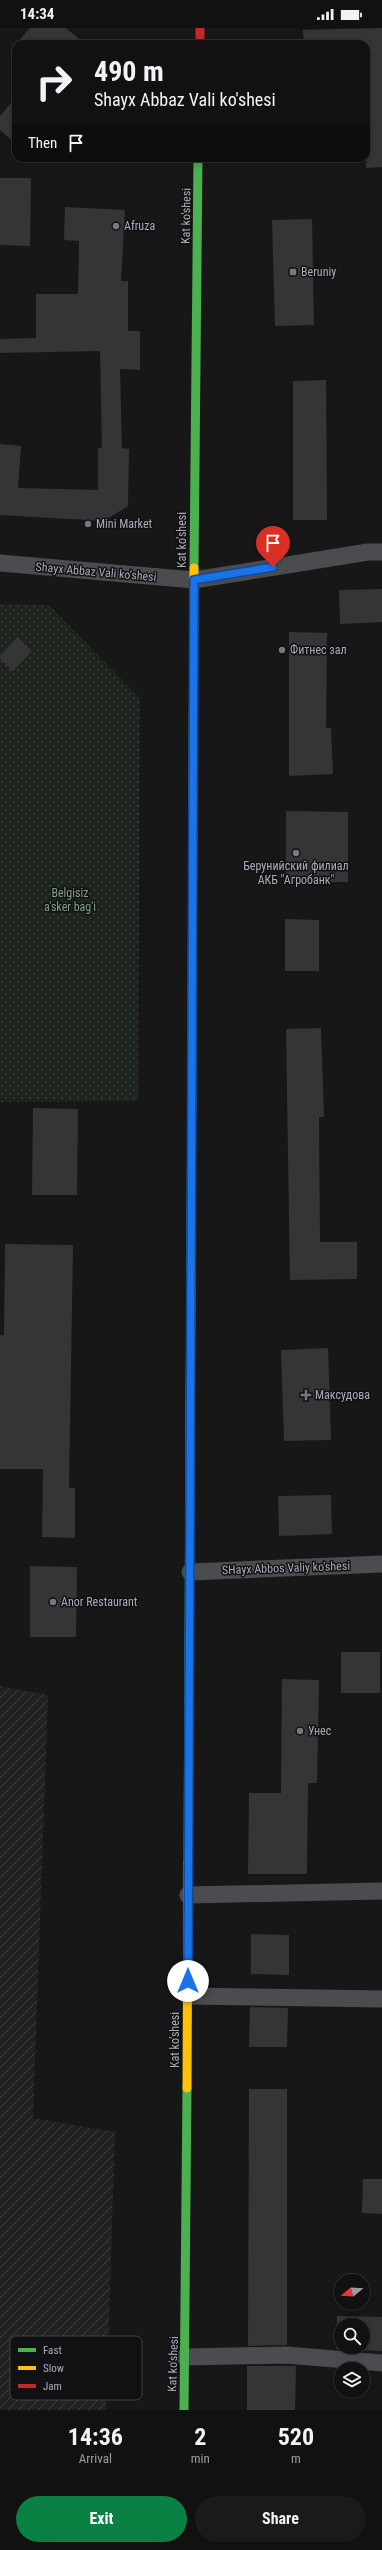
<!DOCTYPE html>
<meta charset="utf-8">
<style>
:root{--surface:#111;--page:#1a1a1a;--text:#f1f3f6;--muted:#9c9d9f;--line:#303131;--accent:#0b8043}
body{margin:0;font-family:"Roboto Condensed",sans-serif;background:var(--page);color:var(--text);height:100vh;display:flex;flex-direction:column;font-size:15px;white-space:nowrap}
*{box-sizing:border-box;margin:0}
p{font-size:13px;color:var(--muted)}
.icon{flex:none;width:22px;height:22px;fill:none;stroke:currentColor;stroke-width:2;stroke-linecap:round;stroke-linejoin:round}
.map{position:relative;height:2382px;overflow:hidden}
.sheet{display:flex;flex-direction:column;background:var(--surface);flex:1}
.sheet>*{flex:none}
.guide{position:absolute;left:12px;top:12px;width:358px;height:122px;border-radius:12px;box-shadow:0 2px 6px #0003,0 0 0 1px var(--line);background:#111;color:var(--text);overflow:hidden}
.needle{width:26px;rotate:252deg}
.fabs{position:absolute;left:334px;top:2246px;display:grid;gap:8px}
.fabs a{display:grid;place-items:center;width:36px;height:36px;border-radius:50%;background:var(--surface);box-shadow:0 2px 6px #0003,0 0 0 1px var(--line);font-size:20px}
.pin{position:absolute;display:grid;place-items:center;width:34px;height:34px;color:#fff;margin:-41px -17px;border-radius:50% 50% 50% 0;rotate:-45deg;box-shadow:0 0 4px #0007}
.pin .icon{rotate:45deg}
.me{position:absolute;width:44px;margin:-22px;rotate:0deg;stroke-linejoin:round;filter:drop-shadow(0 0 3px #0008)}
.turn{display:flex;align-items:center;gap:14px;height:84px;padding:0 16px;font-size:18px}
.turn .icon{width:52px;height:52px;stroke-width:2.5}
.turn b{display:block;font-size:28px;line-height:34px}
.then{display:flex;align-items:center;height:38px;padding:0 16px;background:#0003;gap:8px;font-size:15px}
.eta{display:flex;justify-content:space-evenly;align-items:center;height:68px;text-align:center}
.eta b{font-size:24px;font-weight:700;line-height:28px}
.cta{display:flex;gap:8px;margin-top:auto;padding:8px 16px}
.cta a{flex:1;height:46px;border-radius:24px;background:var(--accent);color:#fff;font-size:16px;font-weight:700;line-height:46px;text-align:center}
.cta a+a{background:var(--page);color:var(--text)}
.status{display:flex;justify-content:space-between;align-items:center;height:28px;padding:0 20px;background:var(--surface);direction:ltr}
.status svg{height:11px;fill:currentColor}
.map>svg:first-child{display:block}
</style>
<div class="status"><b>14:34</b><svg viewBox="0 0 49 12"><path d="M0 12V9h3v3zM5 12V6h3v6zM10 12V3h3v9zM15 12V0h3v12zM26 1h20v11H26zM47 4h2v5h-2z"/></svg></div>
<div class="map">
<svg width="382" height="2382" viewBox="0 0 382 2382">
<defs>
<pattern id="industrial-furrows" width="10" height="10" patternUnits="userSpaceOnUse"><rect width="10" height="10" fill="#212123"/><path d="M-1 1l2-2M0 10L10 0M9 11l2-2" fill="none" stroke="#3e3f41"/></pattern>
<pattern id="green-dots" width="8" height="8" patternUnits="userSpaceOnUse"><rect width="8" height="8" fill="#1d241e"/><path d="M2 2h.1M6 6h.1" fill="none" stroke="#3b413d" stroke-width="1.8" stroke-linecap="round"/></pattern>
</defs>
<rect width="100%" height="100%" fill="#171717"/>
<polygon fill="url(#industrial-furrows)" points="0,1658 48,1667 33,2090 115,2104 106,2382 0,2382"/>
<polygon fill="url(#green-dots)" points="0,576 49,577 140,670 138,1073 0,1074"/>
<g fill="#353536" fill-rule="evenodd">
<polygon points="30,0 66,0 85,16 16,16"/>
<polygon points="382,0 382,139 366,140 366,16 304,16 303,2"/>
<polygon points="16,69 16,116 0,102 0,88"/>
<polygon points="0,150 31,150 30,218 0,217"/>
<polygon points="65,179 125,182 121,253 128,253 128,303 140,303 140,342 120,341 122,420 129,421 128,478 104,493 0,487 0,416 21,418 18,460 98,462 98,420 102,420 100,323 0,325 0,311 36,310 36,266 78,266 79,213 64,212"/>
<polygon points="312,191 314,297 275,298 272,192"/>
<polygon points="326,352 327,492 293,492 293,353"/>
<polygon points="382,561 382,594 340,596 339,562"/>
<polygon points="289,604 327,605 326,700 331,700 333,746 289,748"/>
<polygon points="17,609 32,623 13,643 0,631 0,628"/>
<polygon points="286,783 348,784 348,854 286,854"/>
<polygon points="285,891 319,892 319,943 285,943"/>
<polygon points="321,1000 324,1089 319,1089 320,1214 357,1214 357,1251 290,1252 286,1001"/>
<polygon points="33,1080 78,1081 77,1167 32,1167"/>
<polygon points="5,1216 73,1217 69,1460 75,1460 75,1510 42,1509 43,1441 0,1441 0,1307 4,1307"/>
<polygon points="328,1320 331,1412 284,1413 281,1322"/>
<polygon points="331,1467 332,1506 279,1508 278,1468"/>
<polygon points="30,1538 77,1539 76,1609 30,1609"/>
<rect x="341" y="1624" width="39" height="41"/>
<polygon points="282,1651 319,1652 317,1755 308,1755 307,1846 248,1846 249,1765 281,1765"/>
<polygon points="251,1906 289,1907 289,1947 251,1946"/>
<polygon points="250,1979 288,1980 287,2019 249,2019"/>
<polygon points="249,2061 287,2061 287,2317 248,2318"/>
<polygon points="363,2151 382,2151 382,2186 362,2185"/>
<path d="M337 2288 382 2289V2323L336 2321ZM341 2297H363V2319H341Z"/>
<polygon points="247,2338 296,2338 295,2382 247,2382"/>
</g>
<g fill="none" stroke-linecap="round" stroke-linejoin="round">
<g stroke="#4b4c50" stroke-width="17">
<polyline points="0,535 194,552 368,524 382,524"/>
<polyline points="190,1544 382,1536"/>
<polyline points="188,1867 382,1863"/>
<polyline points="188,1968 382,1971"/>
<polyline points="185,2329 287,2327 382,2335"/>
</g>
<g stroke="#4caf50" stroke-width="9">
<polyline points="194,540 198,130"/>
<polyline points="191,1233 193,769"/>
<polyline points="188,1835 190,1404"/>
<polyline points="184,2382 187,2060"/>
</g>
<g stroke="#ffc107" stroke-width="9">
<polyline points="193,769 194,540"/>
<polyline points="190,1404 191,1233"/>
<polyline points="187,2060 188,1835"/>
</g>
<polyline stroke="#c62828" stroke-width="9" points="200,0 200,16"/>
</g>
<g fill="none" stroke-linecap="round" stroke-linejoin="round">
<defs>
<polyline id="route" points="188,1953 194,552 273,539"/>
</defs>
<use href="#route" stroke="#114b97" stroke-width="10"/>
<use href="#route" stroke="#1a73e8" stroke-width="7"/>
</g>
<g fill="#757880" stroke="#111113" stroke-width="1.5">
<circle cx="116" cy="198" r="4"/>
<rect x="289" y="240" width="8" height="8" rx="2"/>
<circle cx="88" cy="496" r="4"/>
<circle cx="282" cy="622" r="4"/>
<circle cx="296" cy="825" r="4"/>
<path d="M304 1361h4v4h4v4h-4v4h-4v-4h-4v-4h4z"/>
<circle cx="53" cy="1574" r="4"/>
<circle cx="300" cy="1703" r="4"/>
</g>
<g text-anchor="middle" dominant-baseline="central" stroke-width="3" stroke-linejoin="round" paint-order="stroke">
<g font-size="12" fill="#a8adb8" stroke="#111113">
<text transform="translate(186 188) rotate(-89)">Kat ko'shesi</text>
<text transform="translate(182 512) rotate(-90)">Kat ko'shesi</text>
<text transform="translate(96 544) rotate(5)">Shayx Abbaz Vali ko'shesi</text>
<text transform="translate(286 1540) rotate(-2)">SHayx Abbos Valiy ko'shesi</text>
<text transform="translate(175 2012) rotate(-90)">Kat ko'shesi</text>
<text transform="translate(173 2336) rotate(-88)">Kat ko'shesi</text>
</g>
<g font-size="12" fill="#a8adb8" stroke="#111113" text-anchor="start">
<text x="124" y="198">Afruza</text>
<text x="301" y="244">Beruniy</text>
<text x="96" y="496">Mini Market</text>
<text x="290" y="622">Фитнес зал</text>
<text x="296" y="838" text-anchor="middle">Берунийский филиал<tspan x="296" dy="14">АКБ "Агробанк"</tspan></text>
<text x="315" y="1367">Максудова</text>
<text x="61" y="1574">Anor Restaurant</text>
<text x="308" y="1703">Унес</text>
</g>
<g font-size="12" fill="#7fa381" stroke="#111113">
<text x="70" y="865">Belgisiz<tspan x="70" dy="14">a'sker bag'i</tspan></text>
</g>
</g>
<rect x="10" y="2308" width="132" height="64" rx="6" fill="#111113" stroke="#3e4045" stroke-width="1"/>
<rect x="18" y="2320" width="18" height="4" fill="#4caf50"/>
<rect x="18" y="2338" width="18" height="4" fill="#ffc107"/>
<rect x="18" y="2356" width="18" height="4" fill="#c62828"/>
<g font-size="11" fill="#a8adb8">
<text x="43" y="2326">Fast</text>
<text x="43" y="2344">Slow</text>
<text x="43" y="2362">Jam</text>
</g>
</svg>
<div class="fabs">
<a><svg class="needle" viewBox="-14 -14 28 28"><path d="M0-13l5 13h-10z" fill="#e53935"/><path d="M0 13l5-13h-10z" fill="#9c9d9f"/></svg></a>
<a><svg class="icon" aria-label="search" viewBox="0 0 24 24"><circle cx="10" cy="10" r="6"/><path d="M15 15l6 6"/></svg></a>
<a><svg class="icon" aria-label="layers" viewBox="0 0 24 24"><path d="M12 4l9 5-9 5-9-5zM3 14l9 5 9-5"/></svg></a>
</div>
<div class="pin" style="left:273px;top:539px;background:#d93025"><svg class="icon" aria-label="arrive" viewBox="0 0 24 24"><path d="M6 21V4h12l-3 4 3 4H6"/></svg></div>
<svg class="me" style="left:188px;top:1953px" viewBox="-20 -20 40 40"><circle r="19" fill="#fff"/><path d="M0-13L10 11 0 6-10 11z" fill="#1a73e8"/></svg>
<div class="guide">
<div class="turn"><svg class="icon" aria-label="right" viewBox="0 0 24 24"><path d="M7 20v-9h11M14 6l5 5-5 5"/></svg><div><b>490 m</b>Shayx Abbaz Vali ko'shesi</div></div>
<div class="then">Then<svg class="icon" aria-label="arrive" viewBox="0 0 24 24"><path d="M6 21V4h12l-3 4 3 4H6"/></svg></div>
</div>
</div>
<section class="sheet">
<div class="eta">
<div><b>14:36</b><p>Arrival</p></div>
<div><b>2</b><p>min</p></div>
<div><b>520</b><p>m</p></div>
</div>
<div class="cta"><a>Exit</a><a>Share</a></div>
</section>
